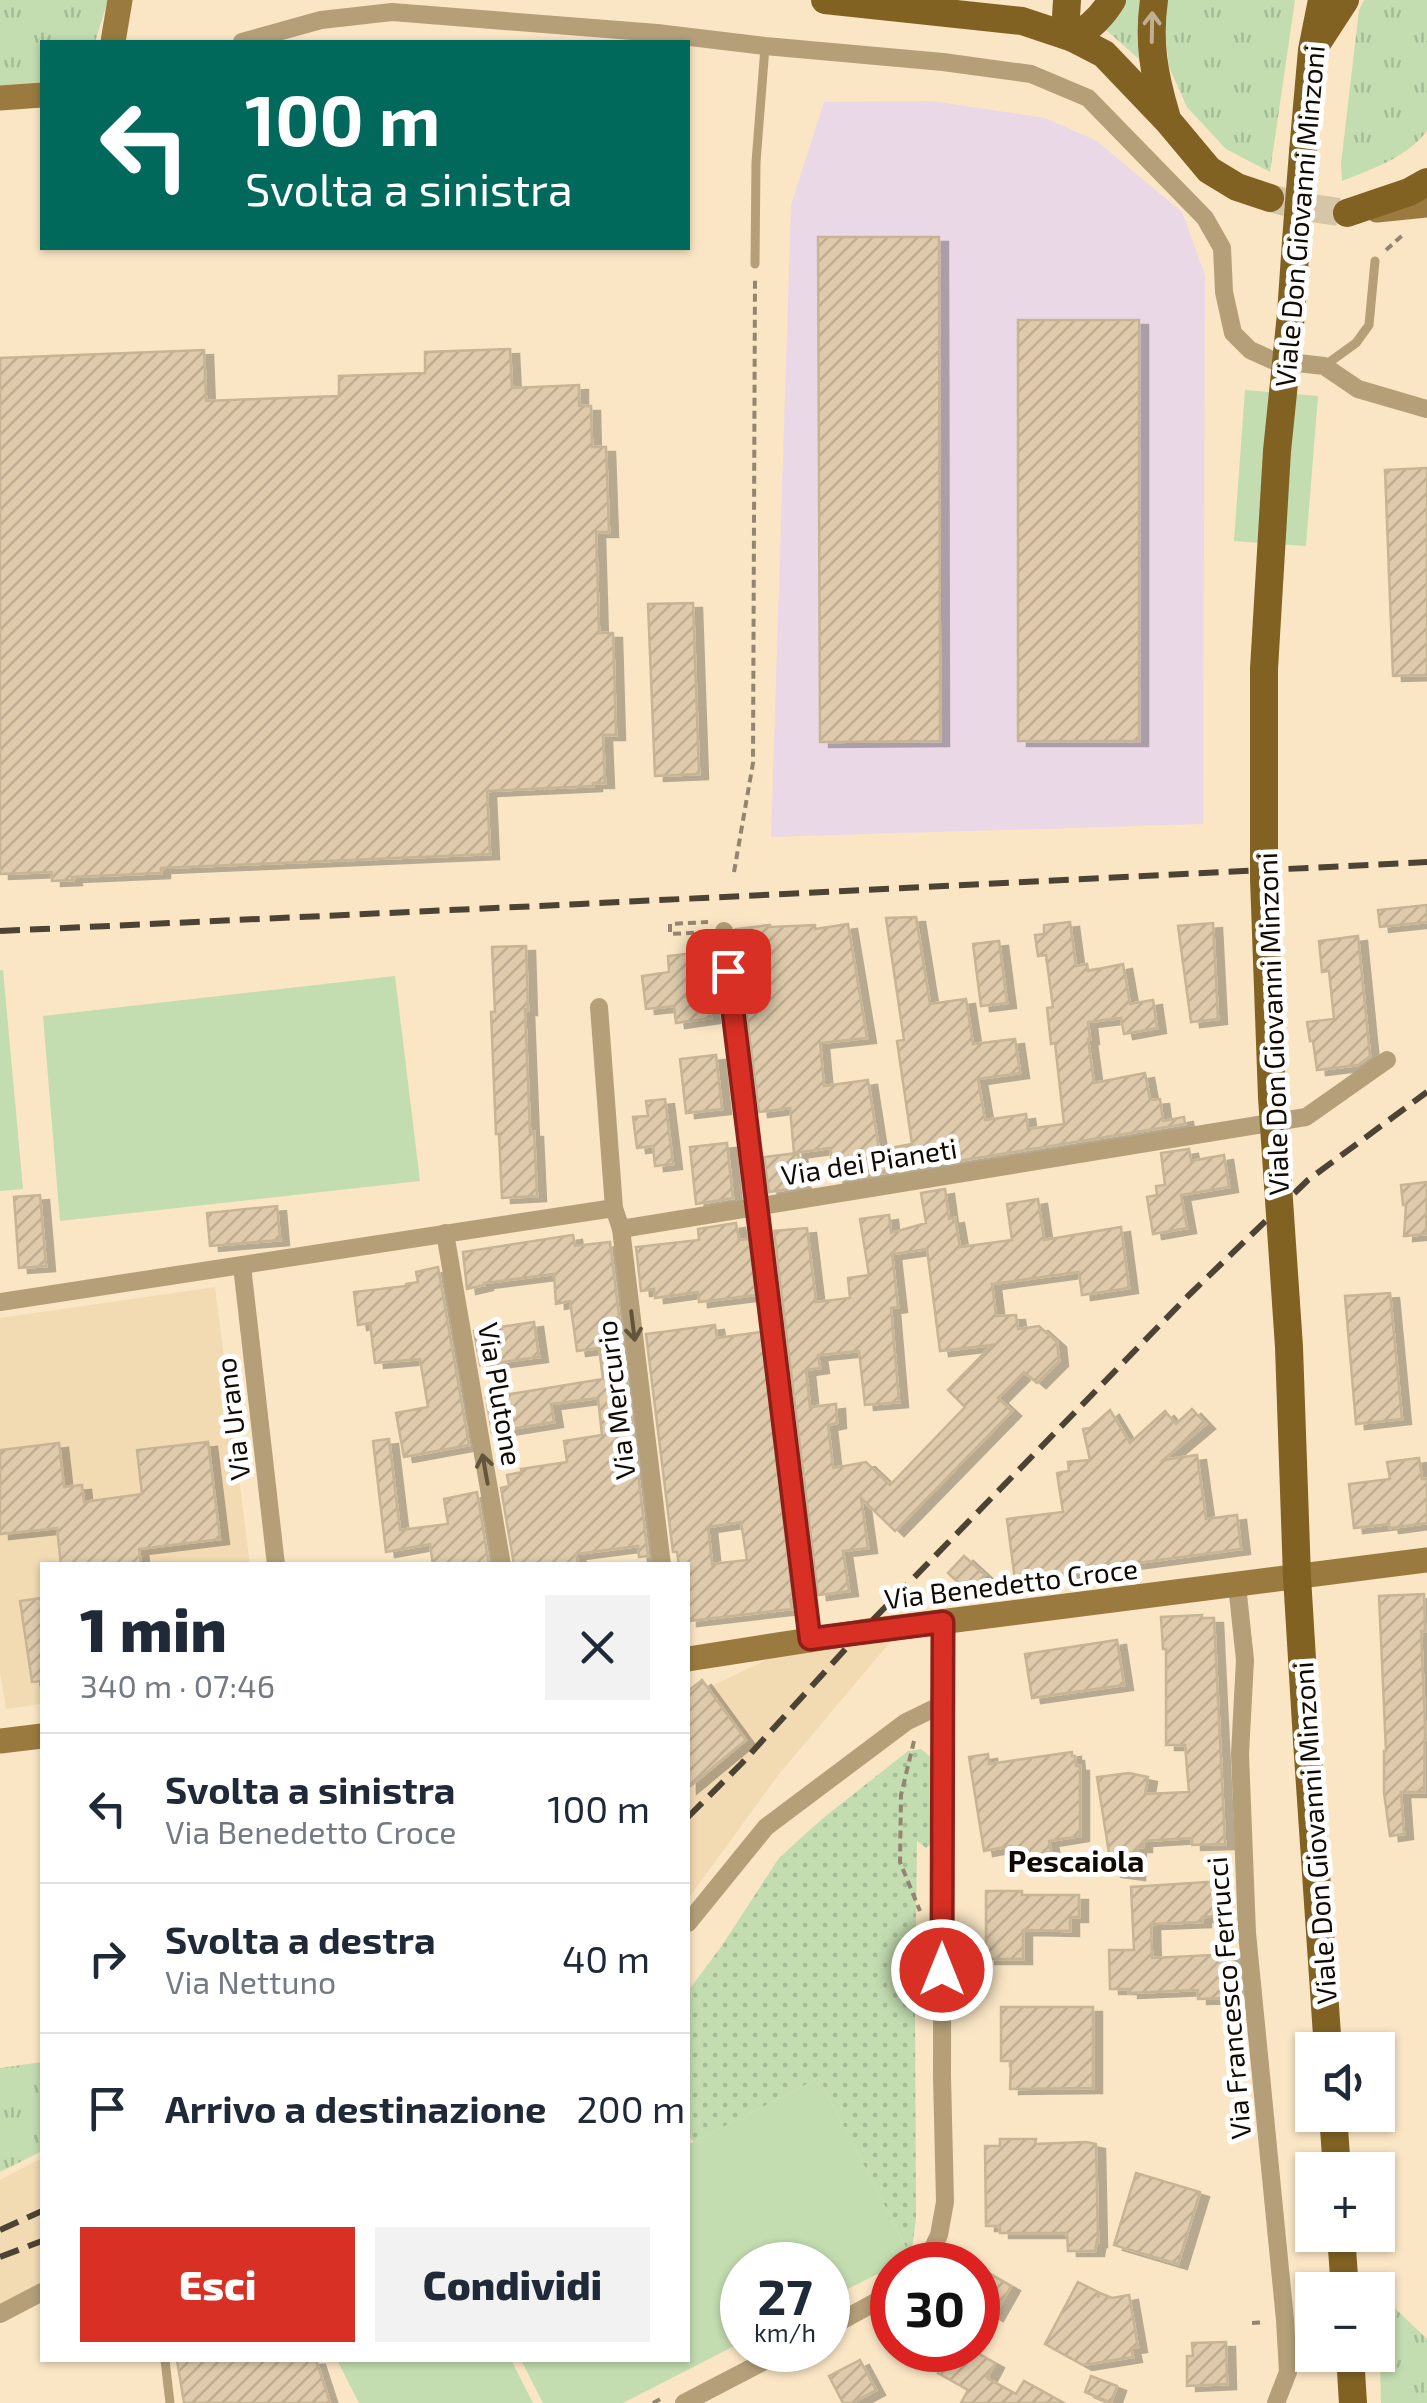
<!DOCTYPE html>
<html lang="it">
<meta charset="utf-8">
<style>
:root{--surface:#fff;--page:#f2f2f3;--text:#1f2937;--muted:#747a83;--line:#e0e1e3;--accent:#d93025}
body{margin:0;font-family:"Exo 2",sans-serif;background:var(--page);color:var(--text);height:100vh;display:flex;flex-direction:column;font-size:38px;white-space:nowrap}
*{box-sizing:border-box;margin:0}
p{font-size:32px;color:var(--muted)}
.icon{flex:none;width:55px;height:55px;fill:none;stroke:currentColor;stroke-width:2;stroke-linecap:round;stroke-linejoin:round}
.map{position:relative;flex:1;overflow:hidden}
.panel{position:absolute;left:40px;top:1562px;width:650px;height:800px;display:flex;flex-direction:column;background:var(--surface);border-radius:0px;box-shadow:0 2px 8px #0004}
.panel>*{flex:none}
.banner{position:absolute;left:40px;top:40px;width:650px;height:210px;border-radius:0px;box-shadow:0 2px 8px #0004;background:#00695c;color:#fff;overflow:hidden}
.buttons{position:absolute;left:1295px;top:2032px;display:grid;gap:20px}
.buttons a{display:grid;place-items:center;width:100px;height:100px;border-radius:0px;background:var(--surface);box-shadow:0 2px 8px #0004;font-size:50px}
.speed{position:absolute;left:720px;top:2242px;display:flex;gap:20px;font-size:50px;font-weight:700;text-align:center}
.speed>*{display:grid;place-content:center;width:130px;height:130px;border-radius:50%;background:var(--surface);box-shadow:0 2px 8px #0004;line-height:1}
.speed small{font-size:25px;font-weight:400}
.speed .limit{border:15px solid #d22;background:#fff;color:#111}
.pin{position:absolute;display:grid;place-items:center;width:85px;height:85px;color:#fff;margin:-42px;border-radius:20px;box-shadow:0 5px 15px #0006}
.me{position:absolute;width:110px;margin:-55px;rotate:0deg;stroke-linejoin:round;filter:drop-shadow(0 0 8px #0008)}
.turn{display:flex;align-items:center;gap:35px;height:210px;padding:0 40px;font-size:45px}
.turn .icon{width:130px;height:130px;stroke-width:2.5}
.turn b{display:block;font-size:70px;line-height:85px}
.round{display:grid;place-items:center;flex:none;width:105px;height:105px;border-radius:0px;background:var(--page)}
.head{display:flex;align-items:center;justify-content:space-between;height:170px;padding:0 40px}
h1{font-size:60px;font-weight:800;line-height:75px}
.button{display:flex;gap:20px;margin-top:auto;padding:20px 40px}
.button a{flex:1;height:115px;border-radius:0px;background:var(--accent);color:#fff;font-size:40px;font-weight:800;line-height:115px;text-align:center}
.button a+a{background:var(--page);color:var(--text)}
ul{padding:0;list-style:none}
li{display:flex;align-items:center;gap:30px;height:150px;padding:0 40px;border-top:2px solid var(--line)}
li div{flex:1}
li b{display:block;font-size:38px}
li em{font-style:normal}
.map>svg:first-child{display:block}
</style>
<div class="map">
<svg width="1427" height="2403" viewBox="0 0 1427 2403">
<defs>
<pattern id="grass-tufts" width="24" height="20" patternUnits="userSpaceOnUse" patternTransform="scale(2.5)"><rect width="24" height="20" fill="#c3dcb0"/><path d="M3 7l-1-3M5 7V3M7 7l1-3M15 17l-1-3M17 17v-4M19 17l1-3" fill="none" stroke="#a6bb96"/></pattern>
<pattern id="park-dots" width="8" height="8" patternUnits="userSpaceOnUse" patternTransform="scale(2.5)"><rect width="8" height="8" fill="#c3dcb0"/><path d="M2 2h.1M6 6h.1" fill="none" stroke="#a6bb96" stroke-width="1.8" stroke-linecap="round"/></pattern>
<pattern id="building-hatch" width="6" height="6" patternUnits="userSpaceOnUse" patternTransform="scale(2.5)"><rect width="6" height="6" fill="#dfcbab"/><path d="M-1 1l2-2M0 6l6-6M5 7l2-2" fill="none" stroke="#bead92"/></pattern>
<filter id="shadow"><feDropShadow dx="9" dy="5" stdDeviation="0" flood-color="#0004"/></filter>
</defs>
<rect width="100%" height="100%" fill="#fae6c5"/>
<polygon fill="#ebd8e7" points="932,101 1045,118 1097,141 1182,212 1205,275 1203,824 771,837 791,205 824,102"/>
<g fill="#f2dab3">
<polygon points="215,1287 250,1565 42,1565 42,1704 6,1709 0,1671 0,1318"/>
<polygon points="903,1627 779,1774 688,1899 688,1697 811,1639"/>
<polygon points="42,2158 42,2283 0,2305 0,2180"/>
</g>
<g fill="url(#grass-tufts)">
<polygon points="0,0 108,0 95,42 42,42 42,82 0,86"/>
<polygon points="1123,0 1141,0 1140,60 1105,29"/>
<polygon points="1168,0 1295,0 1270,172 1226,149 1187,107 1169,67 1164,23"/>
<path d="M1364 0H1427V131C1406 158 1372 169 1342 181L1341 164 1359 10Z"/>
<polygon points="42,2062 42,2151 0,2172 0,2068"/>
<polygon points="1378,2292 1427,2339 1427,2403 1381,2403"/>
</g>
<polygon fill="url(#park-dots)" points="921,1749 933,1759 935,1841 926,1848 917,1841 915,2005 916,2218 911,2257 819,2078 694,2142 688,2136 688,1991 721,1947 779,1858 822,1819 908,1751"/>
<g fill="#c3dcb0">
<polygon points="1245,390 1318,396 1306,546 1234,541"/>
<polygon points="0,970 3,970 23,1189 0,1191"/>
<polygon points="395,976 420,1181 60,1221 43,1016"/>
<polygon points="819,2078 911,2257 828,2299 828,2265 742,2265 742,2342 623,2403 543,2403 521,2360 688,2360 688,2145"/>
<polygon points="337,2360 511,2360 533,2403 359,2403"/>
</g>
<g fill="url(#building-hatch)" stroke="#c7b495" stroke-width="2.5" fill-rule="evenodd" filter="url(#shadow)">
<polygon points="818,237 939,237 940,741 820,742"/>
<rect x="1018" y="320" width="121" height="421"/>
<polygon points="510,349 512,388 579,385 579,406 591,406 592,447 606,447 609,532 596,532 599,633 613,633 616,735 603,735 605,783 593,783 593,786 487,791 490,854 161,868 161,873 72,877 73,880 52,881 52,872 0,874 0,358 204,350 206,401 339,396 339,376 425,373 425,352"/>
<polygon points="1427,468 1427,675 1393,676 1385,470"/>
<polygon points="693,603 699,774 655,776 648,604"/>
<polygon points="1427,905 1427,922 1380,927 1378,910"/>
<polygon points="916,917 930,1004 966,999 973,1044 1015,1039 1020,1073 978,1079 985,1120 1026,1114 1028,1129 1064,1124 1055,1043 1051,1044 1047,1008 1053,1007 1046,955 1038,956 1035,935 1044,934 1044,925 1070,922 1076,966 1087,964 1088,971 1123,964 1130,1004 1153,1000 1157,1028 1124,1034 1121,1018 1088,1022 1090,1039 1088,1039 1094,1083 1145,1073 1150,1100 1160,1099 1163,1121 1184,1117 1185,1124 835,1181 830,1148 794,1153 790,1108 759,1112 736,929 770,925 770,927 815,925 815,929 848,924 867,1038 820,1043 824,1086 868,1080 879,1150 912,1144 897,1041 904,1040 886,918"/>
<polygon points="1213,923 1218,1019 1191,1022 1178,926"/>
<polygon points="1358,936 1370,1056 1358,1065 1317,1070 1313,1041 1310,1041 1307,1022 1334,1019 1329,971 1322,972 1319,941"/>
<polygon points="999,941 1007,1003 981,1006 973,944"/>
<polygon points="526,946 528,1010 525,1009 530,1132 534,1132 537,1196 502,1198 499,1134 496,1134 491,1012 495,1012 492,947"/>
<polygon points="703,952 711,1018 676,1023 674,1006 646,1009 642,976 669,972 668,956"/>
<polygon points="716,1055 722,1109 686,1113 680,1059"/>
<polygon points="665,1099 673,1164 655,1166 653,1146 637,1148 633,1117 648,1116 646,1101"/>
<polygon points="727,1143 733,1198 696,1204 690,1147"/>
<polygon points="1189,1149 1191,1161 1224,1155 1229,1187 1181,1195 1187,1228 1153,1234 1147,1197 1157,1195 1156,1186 1165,1185 1161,1153"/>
<polygon points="798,1153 802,1187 769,1192 764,1157"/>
<polygon points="1427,1182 1426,1234 1404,1236 1406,1205 1403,1205 1401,1185"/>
<path d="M945 1189 949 1219 955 1218 960 1247 1012 1240 1007 1204 1038 1199 1044 1240 1121 1227 1129 1288 1082 1295 1079 1272 992 1284 996 1316 1016 1315 1018 1329 1039 1326 1057 1342 1059 1361 1037 1383 1024 1372 998 1398 1012 1411 895 1531 861 1498 868 1548 843 1551 849 1591 818 1595 774 1231 807 1228 816 1302 850 1298 848 1278 869 1275 860 1219 889 1215 891 1233 926 1223 921 1193ZM927 1249 940 1351 992 1345 948 1390 965 1407 890 1485 866 1462 833 1468 828 1425 837 1423 836 1404 810 1407 806 1370 820 1368 818 1355 859 1351 865 1405 899 1402 891 1308 898 1307 892 1254Z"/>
<polygon points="40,1195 46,1266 19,1268 14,1197"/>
<polygon points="277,1206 280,1240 210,1246 207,1213"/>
<polygon points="736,1223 739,1240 749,1239 756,1295 699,1302 698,1292 655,1298 654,1289 641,1291 636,1247 699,1240 698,1229"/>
<polygon points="573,1235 575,1246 610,1242 648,1556 639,1557 638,1546 576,1554 578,1565 514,1565 501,1488 509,1486 507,1475 522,1472 521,1469 567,1462 564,1441 602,1435 598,1398 551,1404 554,1422 492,1432 486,1398 603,1379 599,1348 577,1351 570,1301 556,1304 554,1274 484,1283 484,1285 467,1289 463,1252"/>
<polygon points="438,1267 469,1445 404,1457 396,1413 428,1407 420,1359 375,1363 370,1323 358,1325 354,1292 406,1286 406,1284 418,1282 416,1272"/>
<polygon points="1390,1293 1402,1419 1356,1424 1345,1296"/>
<polygon points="534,1322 539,1357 480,1365 474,1331"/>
<path d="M715 1325 717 1338 761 1332 793 1599H790L792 1609 688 1621V1565H679L677 1552H673L646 1334ZM741 1522 747 1560 712 1564 708 1527Z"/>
<polygon points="1192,1409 1206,1424 1163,1460 1197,1455 1206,1519 1237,1515 1241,1549 1122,1565 1122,1562 1081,1568 1081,1571 1015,1580 1007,1519 1063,1512 1057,1473 1069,1471 1068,1462 1090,1460 1083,1429 1090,1428 1110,1410 1130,1443 1165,1411 1176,1424"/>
<polygon points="389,1439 400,1530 448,1524 444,1499 477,1492 489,1565 433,1565 430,1544 386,1552 373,1441"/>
<polygon points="208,1442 220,1539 139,1549 141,1565 61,1565 57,1528 0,1534 0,1450 59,1443 64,1487 82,1485 84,1502 142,1494 137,1450"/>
<polygon points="1419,1458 1422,1479 1427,1479 1427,1523 1390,1528 1389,1524 1354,1528 1349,1484 1390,1479 1387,1462"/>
<polygon points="964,1556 985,1575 968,1592 948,1573"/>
<polygon points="1424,1594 1425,1631 1421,1631 1425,1726 1424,1792 1401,1792 1404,1834 1390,1836 1384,1793 1384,1751 1386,1751 1379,1596"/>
<polygon points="42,1598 42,1681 32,1682 20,1601"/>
<polygon points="1202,1615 1201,1618 1214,1618 1225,1844 1192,1845 1192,1838 1143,1841 1143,1847 1137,1847 1136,1875 1112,1872 1097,1777 1129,1773 1148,1777 1145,1794 1189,1792 1185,1745 1166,1745 1166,1649 1163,1649 1161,1617"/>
<polygon points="1117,1640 1124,1685 1032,1698 1025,1654"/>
<polygon points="702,1680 746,1740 688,1788 688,1691"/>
<polygon points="1072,1752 1072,1756 1075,1756 1076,1766 1080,1766 1080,1836 1049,1841 1051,1852 1013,1857 1011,1846 984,1851 969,1757 988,1754 989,1764"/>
<polygon points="1222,1881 1224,1916 1202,1917 1202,1922 1151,1924 1152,1958 1232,1954 1234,1998 1198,1999 1198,1990 1129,1993 1129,1989 1110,1989 1109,1950 1134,1950 1131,1887"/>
<polygon points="986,1891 1022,1891 1022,1895 1079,1895 1079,1917 1070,1917 1070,1931 1023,1930 1023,1959 986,1959"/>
<polygon points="1001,2007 1093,2007 1093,2088 1010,2089 1011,2061 1001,2061"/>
<polygon points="1000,2139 1036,2139 1035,2144 1086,2142 1096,2144 1098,2241 1097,2240 1095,2251 1068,2251 1067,2233 1000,2233 1000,2226 986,2226 985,2146 1000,2146"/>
<polygon points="1136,2173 1200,2192 1178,2264 1114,2245"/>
<polygon points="978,2267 1011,2286 994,2316 978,2306"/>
<polygon points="1078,2282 1098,2292 1098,2298 1100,2293 1112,2298 1129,2295 1138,2347 1131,2348 1133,2357 1083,2365 1045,2344"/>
<polygon points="1226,2342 1227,2384 1187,2386 1187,2356 1193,2356 1192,2343"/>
<polygon points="921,2350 972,2350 995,2363 987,2378 1016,2394 1024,2381 1064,2403 961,2403 968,2390 938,2373 944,2363"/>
<polygon points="177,2360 316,2360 330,2403 184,2403"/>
<polygon points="860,2360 876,2390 852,2403 843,2403 829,2376"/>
<polygon points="1091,2376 1117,2386 1111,2403 1085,2392"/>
</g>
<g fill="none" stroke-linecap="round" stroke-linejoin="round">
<polyline stroke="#d7c5a8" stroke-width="28" stroke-dasharray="28 14" stroke-linecap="butt" points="1270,198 1305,207 1347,213"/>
<g stroke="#93856f" stroke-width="4" stroke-dasharray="8 5" stroke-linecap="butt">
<polyline points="1386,250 1405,233"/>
<polyline points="734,872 753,763 755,278"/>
<polyline points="707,932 670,934 670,924 708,922"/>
<polyline points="914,1741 901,1795 900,1862 920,1911"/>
<polyline points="1252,2323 1265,2322"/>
<polyline points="653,2403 664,2397"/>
</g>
<g stroke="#b49f78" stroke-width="9">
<polyline points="755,264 756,162 765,47"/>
<polyline points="1324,366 1356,343 1369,325 1375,261"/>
<polyline points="165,2360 170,2403"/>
</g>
<g stroke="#b49f78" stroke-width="18">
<polyline points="242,42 321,20 392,12 657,33 765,46 943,62 1031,74 1088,98 1205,218 1222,248 1224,292 1233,333 1250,350 1272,360 1324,366 1358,389 1427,409"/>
<polyline points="724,931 811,1639"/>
<polyline points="599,1007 614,1208"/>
<polyline points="621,1229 662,1565"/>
<polyline points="445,1233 502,1565"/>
<polyline points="242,1266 276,1565"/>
<polyline points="0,1302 614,1208 621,1229 1306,1117 1387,1060"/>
<polyline points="1237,1585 1245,1660 1240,1754 1247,1933 1285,2320 1288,2372 1276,2403"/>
<polyline points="688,1923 766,1827 906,1722 941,1705"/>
<polyline points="925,2265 939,2235 945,2202 942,2076 943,1623"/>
<polyline points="0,2314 42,2292"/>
<polyline points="828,2328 892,2293"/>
<polyline points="684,2403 786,2350"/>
</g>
<g stroke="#9a7a3e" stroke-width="25">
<polyline points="113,42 120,0"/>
<polyline points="0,98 42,95"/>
<polyline points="1377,210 1427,205"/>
<polyline points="688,1659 861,1632 1427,1560"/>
<polyline points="0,1741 42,1736"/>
</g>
<g stroke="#816223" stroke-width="28">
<polyline points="825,0 1022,21 1073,38 1104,54 1168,121 1209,170 1237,187 1270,198"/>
<polyline points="1067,0 1066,17 1073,38"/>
<path d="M1154 0C1148 42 1154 75 1166 115"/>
<path d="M1073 38C1090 28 1102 17 1112 0"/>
<polyline points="1319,40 1345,0"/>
<polyline points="1303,152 1312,50 1322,0"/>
<polyline points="1347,213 1409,192 1427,182"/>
<polyline points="1291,314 1296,241"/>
<polyline points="1307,1741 1328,2050"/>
<polyline points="1333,2115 1337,2170"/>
<polyline points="1341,2235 1345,2290"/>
<polyline points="1350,2355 1353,2403"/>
</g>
<g stroke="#4d4334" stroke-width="6" stroke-dasharray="20 10" stroke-linecap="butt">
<polyline points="0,931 581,904 1427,862"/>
<polyline points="688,1817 742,1763 861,1632 1188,1296 1308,1180 1427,1092"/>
<polyline points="0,2230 42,2211"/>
<polyline points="0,2257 42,2241"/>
</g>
<g stroke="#816223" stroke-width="28">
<polyline points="1296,241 1303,152"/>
<polyline points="1291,314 1277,451 1264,669 1264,879 1272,1097 1289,1347 1297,1577 1307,1741"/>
</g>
</g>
<defs><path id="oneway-shaft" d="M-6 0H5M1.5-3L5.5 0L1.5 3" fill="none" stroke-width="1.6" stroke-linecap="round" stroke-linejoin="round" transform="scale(2.5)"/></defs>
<use stroke="#c0b091" href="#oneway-shaft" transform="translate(1152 27) rotate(-89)"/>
<g stroke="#62543d">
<use href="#oneway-shaft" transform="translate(633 1326) rotate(83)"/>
<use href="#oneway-shaft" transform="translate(485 1469) rotate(-100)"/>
</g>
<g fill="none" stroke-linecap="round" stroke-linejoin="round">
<defs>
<polyline id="route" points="728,971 810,1639 943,1622 942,1970"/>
</defs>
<use href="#route" stroke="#8d1f18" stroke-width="25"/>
<use href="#route" stroke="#d93025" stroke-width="18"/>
</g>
<g text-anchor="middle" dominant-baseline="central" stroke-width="10" stroke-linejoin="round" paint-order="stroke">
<g font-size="28" fill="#110a02" stroke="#fff">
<text transform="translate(1299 216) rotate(-85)">Viale Don Giovanni Minzoni</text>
<text transform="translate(1272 1024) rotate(-92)">Viale Don Giovanni Minzoni</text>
<text transform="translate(869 1161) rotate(-9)">Via dei Pianeti</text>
<text transform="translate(501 1394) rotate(80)">Via Plutone</text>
<text transform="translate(615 1400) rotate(-97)">Via Mercurio</text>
<text transform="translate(232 1419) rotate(-97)">Via Urano</text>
<text transform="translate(1011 1583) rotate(-7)">Via Benedetto Croce</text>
<text transform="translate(1314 1833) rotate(-94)">Viale Don Giovanni Minzoni</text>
<text transform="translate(1228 1998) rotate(-95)">Via Francesco Ferrucci</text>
</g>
<g font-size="30" font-weight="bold" fill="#110a02" stroke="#fff">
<text x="1076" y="1860">Pescaiola</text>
</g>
</g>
</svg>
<div class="buttons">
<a><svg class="icon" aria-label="sound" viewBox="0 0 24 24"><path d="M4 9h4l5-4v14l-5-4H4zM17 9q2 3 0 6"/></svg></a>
<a>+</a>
<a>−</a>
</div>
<div class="speed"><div>27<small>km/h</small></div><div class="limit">30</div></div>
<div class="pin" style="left:728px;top:971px;background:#d93025"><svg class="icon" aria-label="arrive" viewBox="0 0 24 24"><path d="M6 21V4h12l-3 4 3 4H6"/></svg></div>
<svg class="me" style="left:942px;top:1970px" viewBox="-20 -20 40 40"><circle r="17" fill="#d93025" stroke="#fff" stroke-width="3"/><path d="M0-11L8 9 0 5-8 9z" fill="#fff"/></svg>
<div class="banner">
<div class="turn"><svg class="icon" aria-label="left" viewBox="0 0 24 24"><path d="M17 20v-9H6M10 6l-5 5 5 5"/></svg><div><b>100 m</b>Svolta a sinistra</div></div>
</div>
<section class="panel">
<div class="head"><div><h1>1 min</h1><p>340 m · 07:46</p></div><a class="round"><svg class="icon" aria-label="close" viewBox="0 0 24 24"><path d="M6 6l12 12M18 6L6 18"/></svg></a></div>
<ul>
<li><svg class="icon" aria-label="left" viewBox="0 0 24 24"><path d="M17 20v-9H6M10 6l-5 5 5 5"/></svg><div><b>Svolta a sinistra</b><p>Via Benedetto Croce</p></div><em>100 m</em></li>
<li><svg class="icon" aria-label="right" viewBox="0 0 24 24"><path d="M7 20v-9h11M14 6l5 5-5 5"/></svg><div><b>Svolta a destra</b><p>Via Nettuno</p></div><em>40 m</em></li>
<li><svg class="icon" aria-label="arrive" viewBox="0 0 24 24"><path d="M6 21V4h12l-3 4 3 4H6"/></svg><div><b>Arrivo a destinazione</b></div><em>200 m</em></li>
</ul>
<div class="button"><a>Esci</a><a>Condividi</a></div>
</section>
</div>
